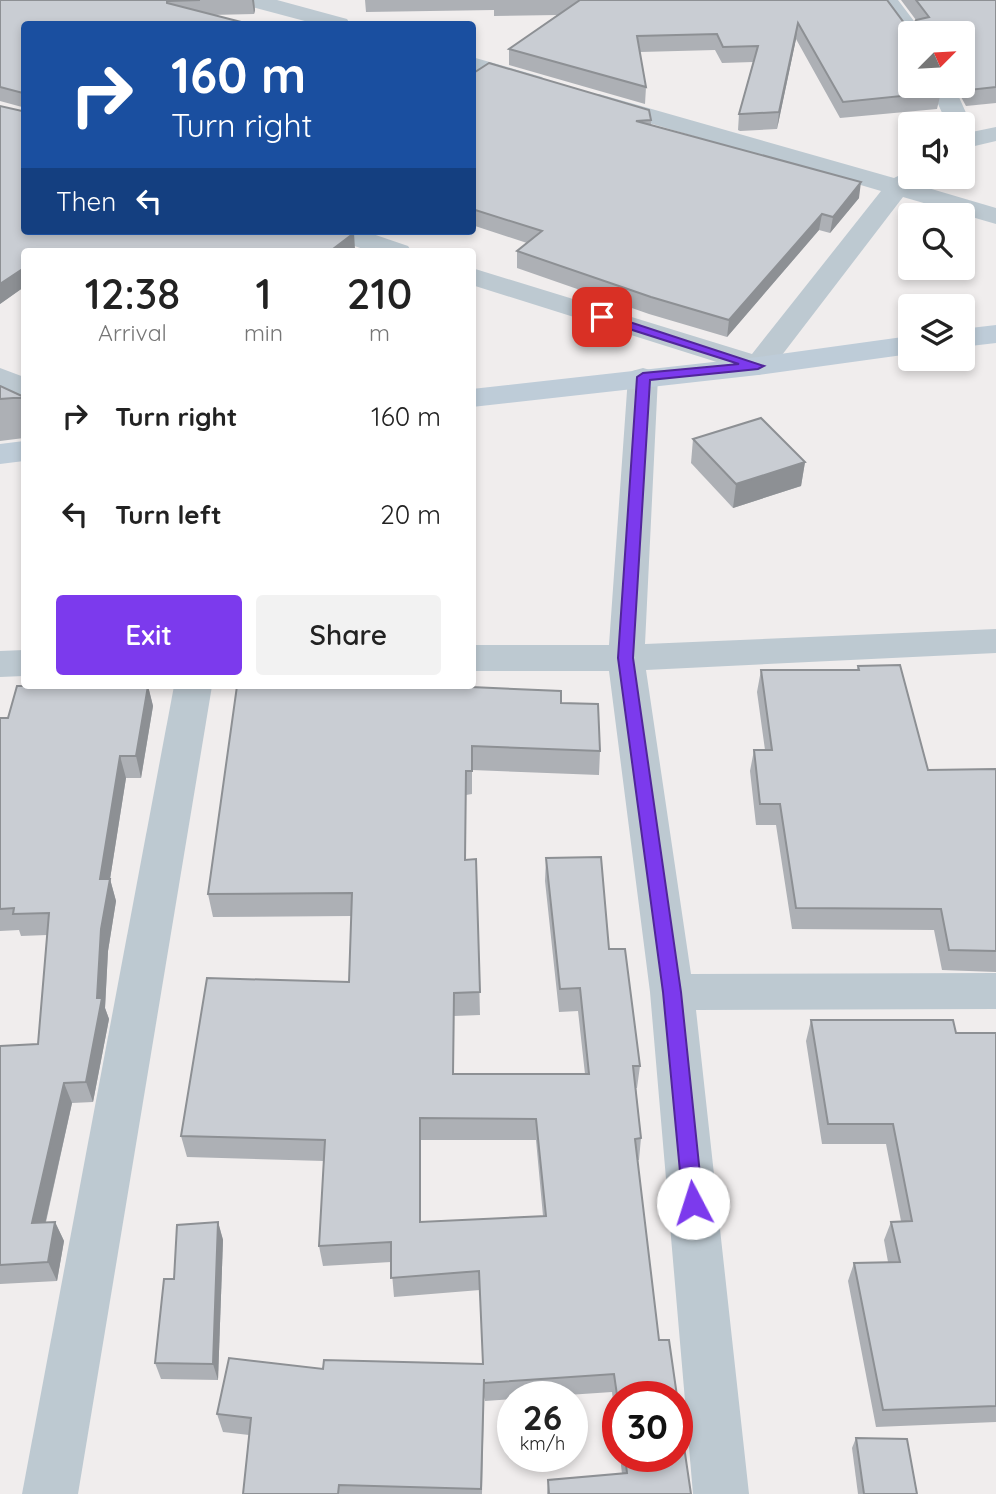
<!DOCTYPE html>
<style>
:root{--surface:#fff;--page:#f2f2f2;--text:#222;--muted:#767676;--accent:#7c3aed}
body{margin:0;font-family:Quicksand,sans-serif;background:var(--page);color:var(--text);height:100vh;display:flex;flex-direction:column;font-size:26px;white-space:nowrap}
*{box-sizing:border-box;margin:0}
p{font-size:23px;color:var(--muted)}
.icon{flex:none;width:38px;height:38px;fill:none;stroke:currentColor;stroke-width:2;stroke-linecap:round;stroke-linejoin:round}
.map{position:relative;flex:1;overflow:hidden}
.panel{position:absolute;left:21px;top:248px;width:455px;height:441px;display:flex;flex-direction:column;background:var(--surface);border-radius:7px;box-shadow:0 4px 10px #0003}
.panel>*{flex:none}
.top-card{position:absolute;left:21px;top:21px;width:455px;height:214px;border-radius:7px;box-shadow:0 4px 10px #0003;background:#1a4fa0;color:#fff;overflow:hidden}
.needle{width:46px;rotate:66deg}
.controls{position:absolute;left:898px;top:21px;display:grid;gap:14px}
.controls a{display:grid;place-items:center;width:77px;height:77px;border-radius:7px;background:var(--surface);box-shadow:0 4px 10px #0003;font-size:35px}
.speed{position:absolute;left:497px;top:1381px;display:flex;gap:14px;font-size:35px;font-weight:700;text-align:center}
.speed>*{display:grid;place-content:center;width:91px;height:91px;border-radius:50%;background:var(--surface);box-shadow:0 4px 10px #0003;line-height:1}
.speed small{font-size:18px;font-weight:400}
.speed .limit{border:10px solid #d22;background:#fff;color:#111}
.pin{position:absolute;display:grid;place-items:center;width:60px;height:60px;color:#fff;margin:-30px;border-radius:14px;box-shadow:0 4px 10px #0006}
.me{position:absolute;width:77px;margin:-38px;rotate:355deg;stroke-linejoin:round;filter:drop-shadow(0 0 5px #0008)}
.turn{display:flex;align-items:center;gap:24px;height:147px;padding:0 35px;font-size:32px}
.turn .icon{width:91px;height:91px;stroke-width:2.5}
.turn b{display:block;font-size:49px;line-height:60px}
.then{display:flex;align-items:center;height:66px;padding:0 35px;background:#0003;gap:14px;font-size:26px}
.eta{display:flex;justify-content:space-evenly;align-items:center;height:119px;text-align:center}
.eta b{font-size:42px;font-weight:600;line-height:49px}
.button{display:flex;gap:14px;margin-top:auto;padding:14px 35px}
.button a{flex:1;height:80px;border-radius:7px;background:var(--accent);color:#fff;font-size:28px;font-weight:600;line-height:80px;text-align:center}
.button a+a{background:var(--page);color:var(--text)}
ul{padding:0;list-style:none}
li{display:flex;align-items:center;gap:21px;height:98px;padding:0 35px}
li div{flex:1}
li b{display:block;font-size:26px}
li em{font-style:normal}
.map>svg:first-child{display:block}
</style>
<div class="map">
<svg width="996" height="1494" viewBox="0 0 996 1494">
<rect width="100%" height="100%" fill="#f0eded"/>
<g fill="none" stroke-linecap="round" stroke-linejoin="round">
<g fill="#bdc9d1" fill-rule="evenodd">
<polygon points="242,0 277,0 347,19 350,24 316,24 245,5"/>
<polygon points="876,0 898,0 923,33 910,33 910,39 904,38"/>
<polygon points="472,57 542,77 546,82 542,87 534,89 472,71"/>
<polygon points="930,86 954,86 971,124 968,129 962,130 962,124 947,124"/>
<polygon points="599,94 894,178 910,170 910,177 926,177 918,185 996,208 996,224 903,197 769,372 758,375 472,285 472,268 752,354 881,191 591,106 587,101 591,96"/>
<polygon points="996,127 996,141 962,149 962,134"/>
<polygon points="325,231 364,231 408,246 412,252 372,252 328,237"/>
<polygon points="0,368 24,377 24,398 0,389"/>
<polygon points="643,368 654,371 658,377 645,644 996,629 996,653 646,670 691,974 996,973 996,1009 696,1010 749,1494 693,1494 650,992 609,671 472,671 472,645 609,645 628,377 632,371"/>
<polygon points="24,650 24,676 0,677 0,651"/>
<polygon points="174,686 212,686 78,1494 22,1494"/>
</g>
<g fill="#beccd8" fill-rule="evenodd">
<polygon points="996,325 996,343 962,347 962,329"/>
<polygon points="910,336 910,354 758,375 472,407 472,389 758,357"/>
<polygon points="24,441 24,461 0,464 0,444"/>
</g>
</g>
<g fill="#adb0b5" fill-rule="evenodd">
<polygon points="0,0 254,0 255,10 254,14 211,15 24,24 355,249 24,252 24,287 0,304 22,107 0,101"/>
<polygon points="365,0 887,0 905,24 913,26 916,20 901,0 996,0 996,103 966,106 955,86 962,86 962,33 910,33 941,92 937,109 840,118 796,39 777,129 740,131 738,130 739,114 753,62 722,63 715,50 640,52 646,87 645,104 509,65 509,49 557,15 494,16 494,10 366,12"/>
<polygon points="472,74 651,120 651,125 859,198 830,233 819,230 727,337 649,314 517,268 517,251 527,243 472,225"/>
<polygon points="410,231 428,231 423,235"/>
<polygon points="0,386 24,397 24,438 0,441"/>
<polygon points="693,439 805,462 801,486 733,508 691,463"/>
<polygon points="858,666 928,770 996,769 996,972 942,970 934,930 792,929 776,825 756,825 750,771 754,750 765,750 757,692 761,670 857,670"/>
<polygon points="17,686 148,686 153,706 141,778 126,778 110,879 116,901 108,951 105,1008 109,1019 93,1102 72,1103 46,1222 55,1222 64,1241 57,1281 0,1284 0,1046 38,1044 47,935 21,936 19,930 0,931 0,718 8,718"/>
<path d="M472 687 561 703 600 751 599 775 472 770V794L466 795 465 860 476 859 480 1015 454 1016V1074H585L578 1011 559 1012 545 881 546 858 609 949 640 1066 637 1088H636L641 1138 639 1160H638L618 1396V1441L612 1392 553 1396H513V1399L485 1401 484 1397 482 1494H243L249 1435 223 1432 217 1414 323 1369 483 1364 480 1290 394 1297 391 1262 323 1266 319 1246 324 1161 187 1157 181 1136 349 982 351 916 213 917 208 894ZM421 1140H536L543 1216 421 1222Z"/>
<polygon points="811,1020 956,1033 996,1033 996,1422 876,1427 848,1281 854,1263 888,1262 884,1240 891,1222 901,1221 886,1144 822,1144 806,1041"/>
<polygon points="218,1222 223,1240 218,1380 161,1379 155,1363 174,1279"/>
<polygon points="856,1438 917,1494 858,1494 852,1448"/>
<polygon points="620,1456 677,1456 691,1494 547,1494 548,1480 622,1474"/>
</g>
<g fill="#8d9094">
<polygon points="252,0 254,0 255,10 254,14"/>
<polygon points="798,23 796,39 777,129 779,112"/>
<polygon points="861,182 859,198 830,233 833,217"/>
<polygon points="822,214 819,230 727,337 729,320"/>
<polygon points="354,233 355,249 352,252 329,252"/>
<polygon points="24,268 24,287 0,304 0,284"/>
<polygon points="805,462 801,486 733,508 736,484"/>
<polygon points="148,686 153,706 141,778 136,756"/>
<polygon points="120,756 126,778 110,879 116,901 108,951 105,1008 109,1019 93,1102 86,1082 97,998 100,879"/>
<polygon points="454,993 454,1096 453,1074"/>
<polygon points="64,1083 72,1103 41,1242 32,1223"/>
<polygon points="420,1118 421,1140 421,1242 420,1222"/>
<polygon points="55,1222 64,1241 57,1281 48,1262"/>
<polygon points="218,1222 223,1240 218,1380 213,1364"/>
</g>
<g fill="#c9cdd3" stroke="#8d9094" stroke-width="2" fill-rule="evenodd">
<polygon points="0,0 200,0 167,1 167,3 249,24 24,24 24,231 349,231 354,233 329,252 24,252 24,268 0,284 0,106 22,111 23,93 0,87"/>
<polygon points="580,0 887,0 905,24 913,26 916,20 929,17 916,0 996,0 996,87 969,90 962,77 962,33 910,33 910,86 938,86 941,92 843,102 798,23 779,112 741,114 739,114 758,46 723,47 717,34 637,36 646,87 509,49"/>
<polygon points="489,63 649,110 651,120 636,121 861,182 833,217 822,214 729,320 651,297 517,251 542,231 472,209 472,74"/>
<polygon points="0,386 24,397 24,398 13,398 0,399"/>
<polygon points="761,418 805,462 736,484 693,439"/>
<polygon points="900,665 928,770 996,769 996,951 949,950 941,909 796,908 780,804 760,804 754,750 772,750 761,670 859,670 858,666"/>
<polygon points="17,686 148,686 136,756 120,756 100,879 110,879 101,929 97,998 102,998 86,1082 64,1083 32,1223 55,1222 48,1262 0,1265 0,1046 38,1044 49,913 13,914 14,908 0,909 0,718 8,718"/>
<path d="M237 686H471V687L561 691V703L598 704 600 751 472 746V771H466L465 860 476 859 480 992 454 993 453 1074H589L580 988 560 989 546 858 601 857 609 949H625L640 1066H633L641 1138 635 1139 659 1340H669L677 1396H618V1402L614 1374 484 1383V1379L481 1489 339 1485 338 1494H243L251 1418 217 1414 229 1358 323 1369 324 1360 483 1364 479 1271 391 1278V1242L319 1246 325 1140 181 1136 207 978 349 982 352 893 208 894ZM420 1118 536 1119 546 1216 420 1222Z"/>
<polygon points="811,1020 953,1020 956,1033 996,1033 996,1406 883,1410 854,1263 900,1262 891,1222 912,1221 893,1124 828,1124"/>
<polygon points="218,1222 213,1364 155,1363 164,1279 174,1279 177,1225"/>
<polygon points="677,1399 691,1494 549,1494 548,1480 627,1473 625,1456 677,1456"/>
<polygon points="856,1438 907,1439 917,1494 864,1494"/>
</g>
<polygon fill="#7c3aed" stroke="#51269a" stroke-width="2" points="602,313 764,366 758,369 650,380 633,658 681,992 703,1203 700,1210 693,1212 686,1210 683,1203 663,992 618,658 637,377 643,373 739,364 598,319 596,317"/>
</svg>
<div class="controls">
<a><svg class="needle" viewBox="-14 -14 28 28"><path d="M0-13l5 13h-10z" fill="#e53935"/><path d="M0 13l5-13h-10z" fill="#767676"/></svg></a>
<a><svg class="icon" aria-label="sound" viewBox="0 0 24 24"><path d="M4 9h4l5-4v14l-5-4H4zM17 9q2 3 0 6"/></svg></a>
<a><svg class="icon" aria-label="search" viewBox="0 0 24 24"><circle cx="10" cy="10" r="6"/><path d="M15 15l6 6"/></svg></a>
<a><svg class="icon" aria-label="layers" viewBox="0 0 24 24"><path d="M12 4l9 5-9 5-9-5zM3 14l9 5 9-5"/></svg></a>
</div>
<div class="speed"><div>26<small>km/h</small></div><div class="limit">30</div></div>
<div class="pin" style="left:602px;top:317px;background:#d93025"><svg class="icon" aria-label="arrive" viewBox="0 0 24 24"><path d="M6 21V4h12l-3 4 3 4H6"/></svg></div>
<svg class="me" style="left:693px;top:1203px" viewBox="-20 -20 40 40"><circle r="19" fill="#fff"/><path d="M0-13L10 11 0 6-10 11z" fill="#7c3aed"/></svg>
<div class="top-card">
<div class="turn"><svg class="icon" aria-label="right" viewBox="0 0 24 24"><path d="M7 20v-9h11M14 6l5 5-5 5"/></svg><div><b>160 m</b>Turn right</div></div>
<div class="then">Then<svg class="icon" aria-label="left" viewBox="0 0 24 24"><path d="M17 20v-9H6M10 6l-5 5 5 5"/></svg></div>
</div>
<section class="panel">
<div class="eta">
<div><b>12:38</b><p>Arrival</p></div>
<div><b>1</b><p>min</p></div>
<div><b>210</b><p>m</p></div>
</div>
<ul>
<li><svg class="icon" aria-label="right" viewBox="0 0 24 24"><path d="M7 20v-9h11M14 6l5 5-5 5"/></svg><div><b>Turn right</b></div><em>160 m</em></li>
<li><svg class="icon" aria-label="left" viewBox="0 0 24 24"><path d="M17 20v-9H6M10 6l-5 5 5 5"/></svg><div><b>Turn left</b></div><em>20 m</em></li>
</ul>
<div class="button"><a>Exit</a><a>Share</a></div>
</section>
</div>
